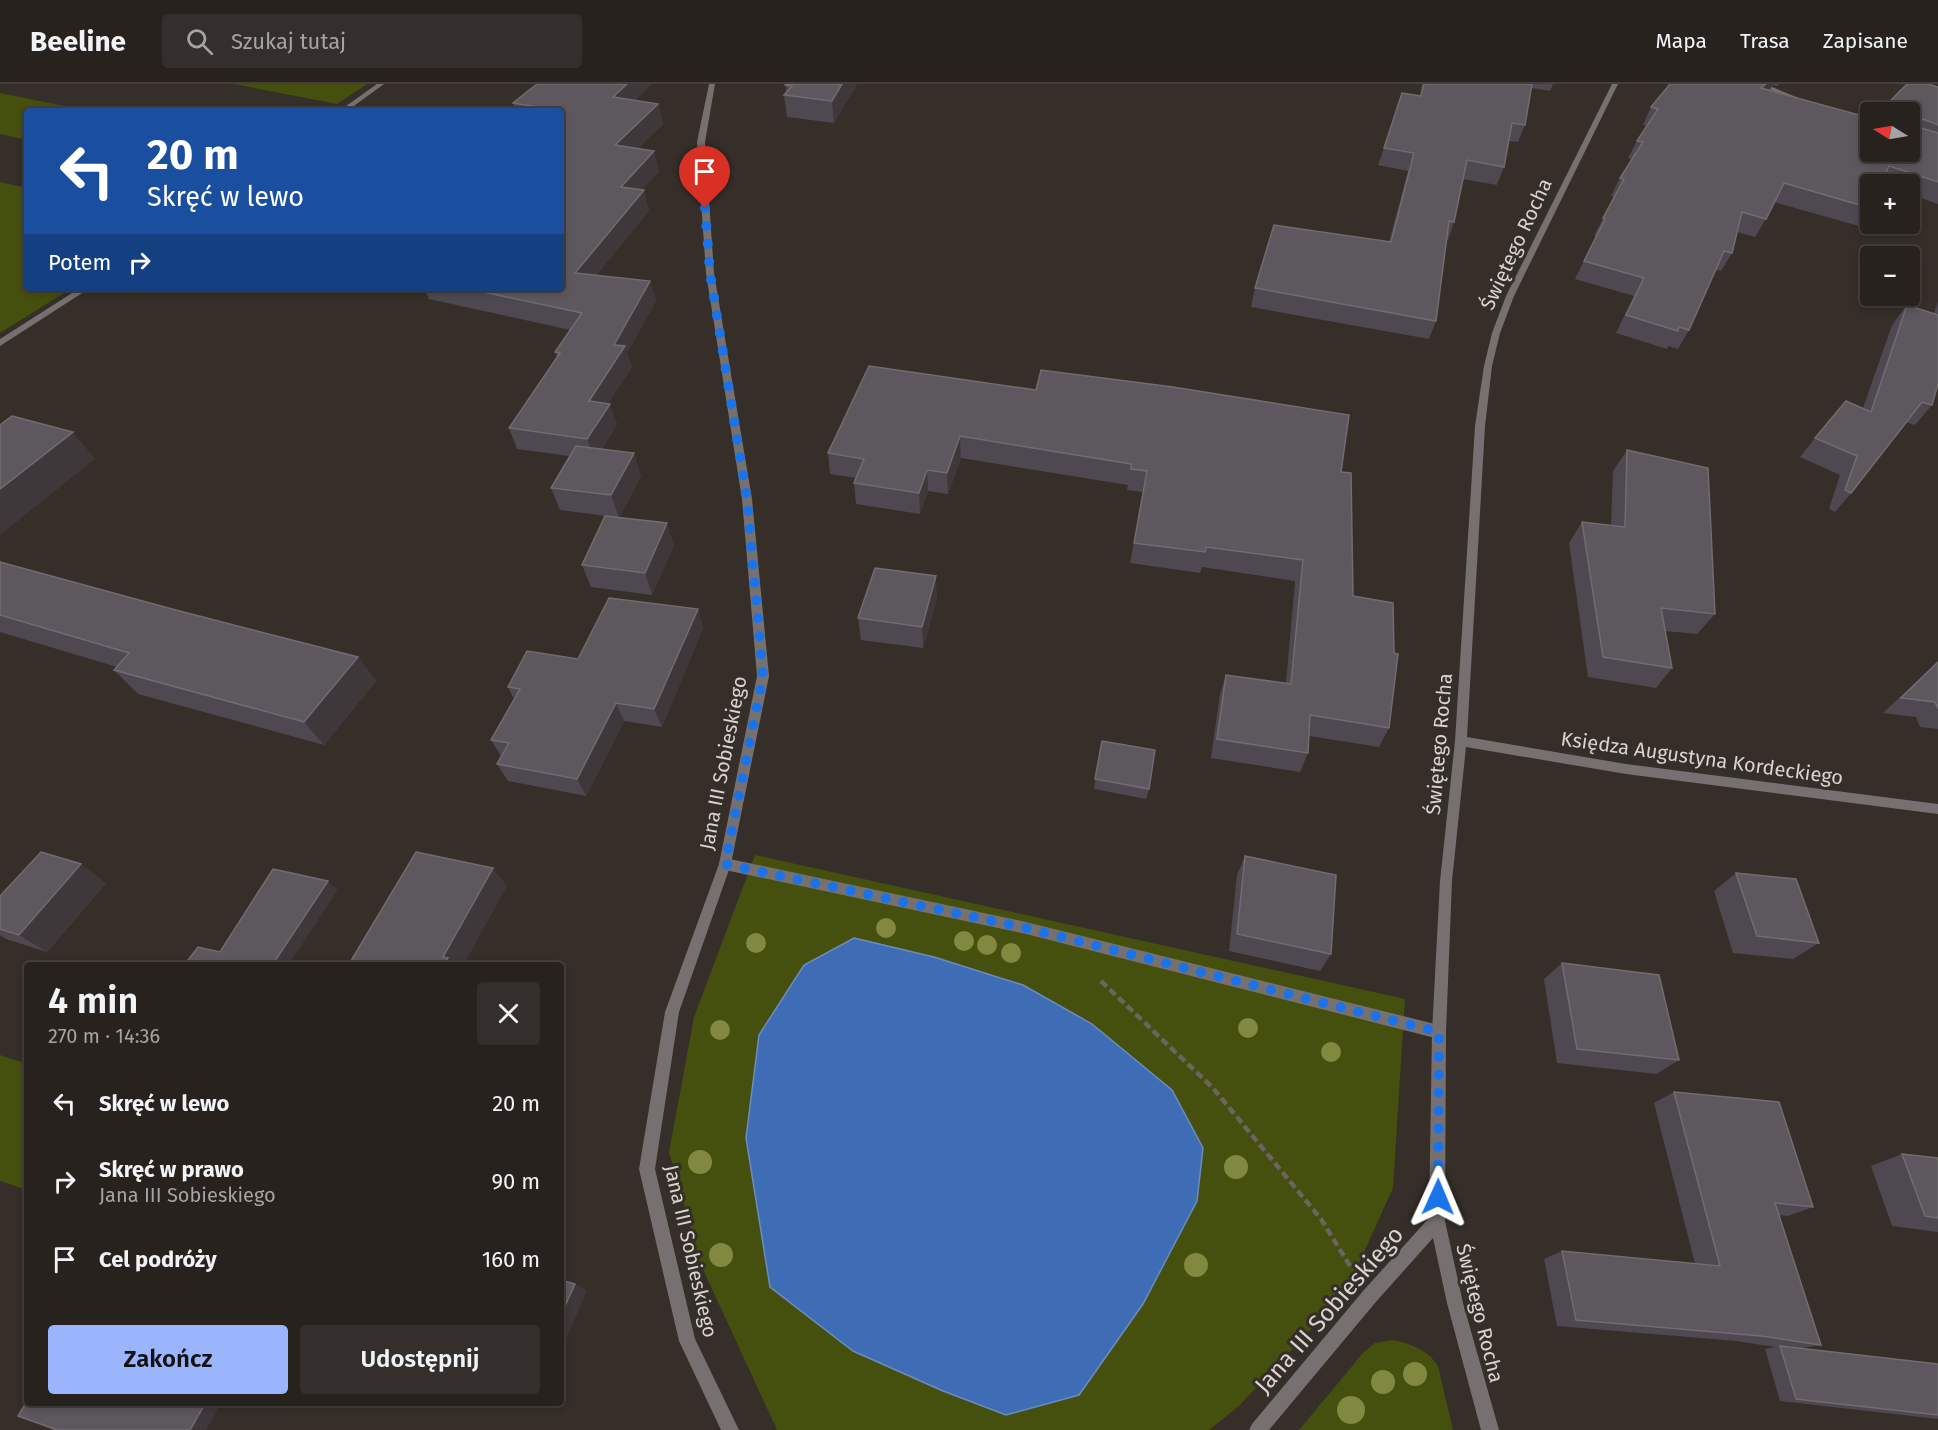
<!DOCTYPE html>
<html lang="pl">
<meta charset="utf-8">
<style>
:root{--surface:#28221f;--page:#342f2c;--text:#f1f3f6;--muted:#a5a4a4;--line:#443f3d;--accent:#9bb5fd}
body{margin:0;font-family:"Fira Sans",sans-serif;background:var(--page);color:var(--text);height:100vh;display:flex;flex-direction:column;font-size:22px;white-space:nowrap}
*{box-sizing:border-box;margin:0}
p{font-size:20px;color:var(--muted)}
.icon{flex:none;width:33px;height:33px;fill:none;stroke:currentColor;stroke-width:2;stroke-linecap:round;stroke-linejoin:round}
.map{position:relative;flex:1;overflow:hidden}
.details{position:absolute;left:24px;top:878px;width:540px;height:444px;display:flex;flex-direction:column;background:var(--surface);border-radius:6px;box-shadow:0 3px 9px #0003,0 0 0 2px var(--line)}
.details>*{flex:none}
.guide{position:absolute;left:24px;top:24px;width:540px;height:183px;border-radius:6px;box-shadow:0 3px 9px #0003,0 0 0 2px var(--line);background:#1a4fa0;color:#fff;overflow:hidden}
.needle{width:39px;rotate:281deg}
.buttons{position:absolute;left:1860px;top:18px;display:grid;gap:12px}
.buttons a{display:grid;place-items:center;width:60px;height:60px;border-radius:6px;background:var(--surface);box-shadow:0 3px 9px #0003,0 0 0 2px var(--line);font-size:30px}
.pin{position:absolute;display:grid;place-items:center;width:51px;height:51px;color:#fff;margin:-62px -26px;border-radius:50% 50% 50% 0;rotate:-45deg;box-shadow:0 0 6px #0007}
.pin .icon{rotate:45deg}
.me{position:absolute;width:66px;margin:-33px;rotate:1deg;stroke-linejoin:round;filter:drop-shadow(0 0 4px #0008)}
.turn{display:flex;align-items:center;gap:21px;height:126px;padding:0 24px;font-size:27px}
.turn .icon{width:78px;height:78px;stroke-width:2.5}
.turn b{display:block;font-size:42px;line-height:51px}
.then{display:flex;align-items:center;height:57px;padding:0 24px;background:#0003;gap:12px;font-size:22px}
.round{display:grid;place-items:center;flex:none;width:63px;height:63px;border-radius:6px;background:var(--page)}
.head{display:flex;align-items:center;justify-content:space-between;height:102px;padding:0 24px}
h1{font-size:36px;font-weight:600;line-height:45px}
.primary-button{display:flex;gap:12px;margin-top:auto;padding:12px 24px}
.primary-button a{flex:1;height:69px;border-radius:6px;background:var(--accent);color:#111;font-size:24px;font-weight:600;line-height:69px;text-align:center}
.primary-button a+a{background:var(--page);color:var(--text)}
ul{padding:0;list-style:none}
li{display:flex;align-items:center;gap:18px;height:78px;padding:0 24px}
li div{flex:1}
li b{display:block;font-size:22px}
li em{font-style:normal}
header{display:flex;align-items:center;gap:36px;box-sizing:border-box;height:84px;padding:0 30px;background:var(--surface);border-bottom:2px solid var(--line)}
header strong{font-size:28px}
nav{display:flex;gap:33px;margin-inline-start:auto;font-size:21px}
.search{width:420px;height:54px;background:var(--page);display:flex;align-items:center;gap:15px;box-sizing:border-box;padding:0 21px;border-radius:6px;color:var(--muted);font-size:22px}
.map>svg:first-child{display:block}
</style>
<header>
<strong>Beeline</strong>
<div class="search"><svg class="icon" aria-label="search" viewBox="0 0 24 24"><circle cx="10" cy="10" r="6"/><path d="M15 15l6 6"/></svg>Szukaj tutaj</div>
<nav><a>Mapa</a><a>Trasa</a><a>Zapisane</a></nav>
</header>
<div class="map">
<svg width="1938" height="1346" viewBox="0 0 1938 1346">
<rect width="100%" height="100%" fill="#352e29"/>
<g fill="#454f0e" fill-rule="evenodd">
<polygon points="234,0 367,0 337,20"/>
<polygon points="0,9 90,27 27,27 27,56 0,50"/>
<polygon points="0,98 27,104 27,204 72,204 0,249"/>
<path d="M755 771 1405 915 1393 1104 1346 1208 1239 1322 1209 1346H777L700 1179 669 1068 694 933ZM934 873 1023 901 1092 940 1079 1311 1006 1331 943 1307 770 1203 746 1054 759 951Z"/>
<polygon points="0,971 27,980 27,1106 0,1097"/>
<path d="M1392 1256C1410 1259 1428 1266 1438 1282L1453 1346H1299L1363 1269 1375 1259Z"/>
</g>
<polygon fill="#3f6db5" stroke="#6d8cbd" stroke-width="1.5" points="854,854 934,873 1023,901 1092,940 1172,1006 1203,1064 1197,1117 1143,1220 1079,1311 1006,1331 943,1307 853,1267 770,1203 746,1054 759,951 804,881"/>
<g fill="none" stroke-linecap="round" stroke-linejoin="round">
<polyline stroke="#6b6460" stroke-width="4.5" stroke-dasharray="8 4" stroke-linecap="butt" points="1101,897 1213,1004 1321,1135 1350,1182"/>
<polygon fill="#767170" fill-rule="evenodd" points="725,774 1026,838 1439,941 1444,943 1446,948 1444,953 1439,955 1026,850 725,786 720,784 719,780 720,776"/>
<g fill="#767170" fill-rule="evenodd">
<polygon points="377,0 384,0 347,27 339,27"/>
<polygon points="709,0 715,0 705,58 714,189 752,415 769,592 731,780 679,928 655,1085 695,1255 739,1346 721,1346 679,1257 639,1085 665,928 719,780 757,592 742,415 706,189 697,58"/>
<polygon points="1612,0 1618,0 1514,212 1500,249 1492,282 1485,342 1467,653 1626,680 1938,720 1938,730 1626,690 1466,663 1452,797 1446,948 1445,1137 1463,1219 1499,1346 1481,1346 1447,1219 1433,1154 1375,1219 1269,1346 1249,1346 1252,1340 1363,1207 1429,1134 1432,948 1440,797 1455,657 1475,342 1484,282 1492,249 1506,212"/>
<polygon points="1756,0 1765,0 1806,17 1801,18"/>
<polygon points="80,204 90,204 0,262 0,255"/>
</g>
</g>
<g fill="#818940">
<circle cx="886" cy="844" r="10"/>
<circle cx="964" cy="857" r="10"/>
<circle cx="756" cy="859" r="10"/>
<circle cx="987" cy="861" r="10"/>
<circle cx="1011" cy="869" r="10"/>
<circle cx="1248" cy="944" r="10"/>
<circle cx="720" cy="946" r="10"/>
<circle cx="1331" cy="968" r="10"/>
<circle cx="700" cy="1078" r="12"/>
<circle cx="1236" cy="1083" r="12"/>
<circle cx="721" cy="1171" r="12"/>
<circle cx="1196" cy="1181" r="12"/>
<circle cx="1415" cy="1290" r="12"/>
<circle cx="1383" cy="1298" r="12"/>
<circle cx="1351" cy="1326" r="14"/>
</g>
<g fill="#4e4951">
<polygon points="537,0 651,0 635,16 658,20 663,40 637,65 659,87 642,106 649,127 596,191 650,197 656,217 627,269 632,283 608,319 617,340 602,365 641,392 619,434 674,461 652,511 591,503 582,481 606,432 560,426 551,404 569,372 517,365 509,344 557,274 555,268 570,246 429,215 424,204 561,204 561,27 516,27 513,19"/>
<polygon points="786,0 857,0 834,39 787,33 784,11 786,9"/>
<polygon points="1422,0 1553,0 1550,7 1531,4 1525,41 1518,58 1509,57 1504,83 1497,101 1463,95 1454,138 1448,156 1447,156 1436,237 1429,255 1251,223 1255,204 1389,158 1408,87 1378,81 1384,64 1420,12"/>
<polygon points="1670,0 1779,0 1777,2 1773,1 1770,6 1870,68 1880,28 1884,23 1938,3 1938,120 1910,110 1910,100 1870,100 1870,126 1859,142 1774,118 1766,135 1755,153 1737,148 1732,169 1721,187 1716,186 1689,246 1678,265 1668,262 1667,265 1616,249 1634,212 1575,195 1596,153 1594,152 1614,113 1611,112 1620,94 1632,75 1628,74 1637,57 1647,42 1643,41 1651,23"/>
<polygon points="1938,217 1938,300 1932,321 1915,341 1906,338 1851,409 1835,428 1829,425 1840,391 1800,373 1815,354 1863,324 1892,241 1907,221 1934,229"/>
<polygon points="869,282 1341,388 1353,512 1389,644 1379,663 1309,652 1308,669 1300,688 1211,674 1220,610 1226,591 1286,599 1295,497 1202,483 1200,489 1130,479 1143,408 1127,406 1128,401 961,374 948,410 928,407 920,430 856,420 854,399 856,394 830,390 828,369"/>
<polygon points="1627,366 1715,530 1697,550 1665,547 1672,584 1656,604 1588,593 1569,459 1582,438 1611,441 1613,387"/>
<polygon points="0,478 172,525 358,573 376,597 324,661 138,610 114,586 117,583 0,548"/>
<polygon points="937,514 923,564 861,556 858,534"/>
<polygon points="698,525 703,544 662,643 624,637 586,712 508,697 497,680 501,672 491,656 514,615 508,603"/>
<polygon points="1938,577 1938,645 1920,643 1916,633 1883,629"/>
<polygon points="1102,657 1149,705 1146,715 1094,705"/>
<polygon points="1245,772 1331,870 1320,887 1229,867 1237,791"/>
<polygon points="1736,789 1819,859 1793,875 1733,869 1714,807"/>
<polygon points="106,799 47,868 6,855 0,851 0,812"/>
<polygon points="1562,879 1679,976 1656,990 1557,979 1544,895"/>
<polygon points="1674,1008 1813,1123 1788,1132 1779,1131 1821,1261 1802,1264 1938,1280 1938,1335 1780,1317 1765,1265 1775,1263 1736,1257 1557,1242 1544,1175 1562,1167 1695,1180 1654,1019"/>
<polygon points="1902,1070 1938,1074 1938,1148 1892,1142 1871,1082"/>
</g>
<g fill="#3e383b">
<polygon points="627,0 651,0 618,32 613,13"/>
<polygon points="842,0 857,0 834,39 832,17"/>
<polygon points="1766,0 1773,0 1769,7 1761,4"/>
<polygon points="658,20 663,40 620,81 615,61"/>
<polygon points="654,67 659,87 627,123 621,103"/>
<polygon points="644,106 649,127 581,210 575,189"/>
<polygon points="650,197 656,217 627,269 632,283 596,338 589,317 614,261"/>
<polygon points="610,320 617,340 595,376 587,355"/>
<polygon points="73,348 95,375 0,451 0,405"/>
<polygon points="960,352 961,374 948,410 947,389"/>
<polygon points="634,369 641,392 619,434 611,411"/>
<polygon points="927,386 928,407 920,430 919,409"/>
<polygon points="667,439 674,461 652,511 645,489"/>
<polygon points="936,492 937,514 923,564 922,543"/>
<polygon points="698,525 703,544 662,643 654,625"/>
<polygon points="358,573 376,597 324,661 304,638"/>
<polygon points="616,619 624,637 586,712 577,695"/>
<polygon points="81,780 106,799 47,868 19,851"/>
<polygon points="493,784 507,802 464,880 444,880 443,873"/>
<polygon points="328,797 338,806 289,880 273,880"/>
<polygon points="575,1200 587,1207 561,1267 561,1231"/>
<polygon points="206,1318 222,1318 206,1346 190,1346"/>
</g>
<g fill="#5d585e" stroke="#716c70" stroke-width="1.5">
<polygon points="537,0 627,0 613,13 658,20 615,61 654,67 621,103 644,106 575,189 650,197 614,261 625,262 589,317 610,320 587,355 509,344 560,269 555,268 582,229 465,204 561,204 561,27 533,27 538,23 513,19"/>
<polygon points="786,0 842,0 832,17 784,11 792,2 785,1"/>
<polygon points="1424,0 1532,0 1525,41 1512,39 1504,83 1467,76 1454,138 1449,137 1436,237 1255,204 1274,141 1391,158 1414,69 1384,64 1402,9 1421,12"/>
<polygon points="1670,0 1766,0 1761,4 1870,34 1870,68 1910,68 1910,28 1878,28 1883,28 1884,23 1907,0 1928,0 1938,3 1938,41 1923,35 1920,38 1921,44 1938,49 1938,98 1889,82 1881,100 1870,100 1870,124 1784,99 1766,135 1742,128 1732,169 1724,167 1689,246 1679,243 1678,247 1626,231 1644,194 1584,177 1605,135 1603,134 1624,95 1620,94 1643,58 1637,57 1658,25 1651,23"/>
<polygon points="1907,221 1938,231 1938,300 1932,321 1922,318 1851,409 1845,406 1857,372 1815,354 1846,317 1871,328"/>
<polygon points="869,282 1036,306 1041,286 1173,303 1349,331 1341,388 1351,389 1353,512 1393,519 1394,569 1398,570 1389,644 1310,631 1308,669 1217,655 1226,591 1291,600 1303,476 1206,463 1205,468 1134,459 1147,387 1131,385 1131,380 960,352 947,389 927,386 919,409 854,399 864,375 828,369"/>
<polygon points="12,332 73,348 0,405 0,341"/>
<polygon points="576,362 634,369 611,411 551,404"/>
<polygon points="1627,366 1708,384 1715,530 1661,524 1672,584 1603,573 1582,438 1625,443"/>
<polygon points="605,432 667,439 645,489 582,481"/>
<polygon points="0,478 172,525 358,573 304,638 114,586 129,569 0,531"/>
<polygon points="875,484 936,492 922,543 858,534"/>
<polygon points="609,514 698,525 654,625 616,619 577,695 497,680 509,659 491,656 520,605 508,603 527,567 578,575"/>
<polygon points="1938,578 1938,625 1935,618 1901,614"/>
<polygon points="1102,657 1155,666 1149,705 1095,695"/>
<polygon points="41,768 81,780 19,851 0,845 0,812"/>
<polygon points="416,768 493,784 443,873 448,874 444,880 349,880"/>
<polygon points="1245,772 1336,791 1331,870 1237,850"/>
<polygon points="273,785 328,797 273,880 185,880 198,863 220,868"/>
<polygon points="1736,789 1796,795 1819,859 1757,852"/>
<polygon points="1562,879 1659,891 1679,976 1577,965"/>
<polygon points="1674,1008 1779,1018 1813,1123 1775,1119 1821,1261 1761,1252 1576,1236 1562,1167 1720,1182"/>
<polygon points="1902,1070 1938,1074 1938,1134 1925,1132"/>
<polygon points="561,1196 575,1200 561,1231"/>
<polygon points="1780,1262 1938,1280 1938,1331 1796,1315"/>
<polygon points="27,1317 27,1318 206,1318 190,1346 57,1346 18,1332"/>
</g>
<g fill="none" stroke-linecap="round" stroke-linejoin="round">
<polyline stroke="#1a73e8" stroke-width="10" stroke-dasharray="0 18" points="705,124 710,189 747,416 763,592 725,780 1026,844 1439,948 1438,1113"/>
</g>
<g text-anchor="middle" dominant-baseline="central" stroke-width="6" stroke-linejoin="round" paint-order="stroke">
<g font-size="20" fill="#d9d4d1" stroke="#352e29">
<text transform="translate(1516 160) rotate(-65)">Świętego Rocha</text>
<text transform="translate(1439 660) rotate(-85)">Świętego Rocha</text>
<text transform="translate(1702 674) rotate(8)">Księdza Augustyna Kordeckiego</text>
<text transform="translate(723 679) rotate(-79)">Jana III Sobieskiego</text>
<text transform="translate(691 1167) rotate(77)">Jana III Sobieskiego</text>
<text transform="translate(1480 1229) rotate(76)">Świętego Rocha</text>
</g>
<g font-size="24" fill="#d9d4d1" stroke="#352e29">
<text transform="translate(1329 1226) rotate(-49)">Jana III Sobieskiego</text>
</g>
</g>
</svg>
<div class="buttons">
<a><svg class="needle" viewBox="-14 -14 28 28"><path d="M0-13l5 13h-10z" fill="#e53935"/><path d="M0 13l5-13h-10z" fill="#a5a4a4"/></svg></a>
<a>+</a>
<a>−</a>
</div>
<div class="pin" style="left:705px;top:124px;background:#d93025"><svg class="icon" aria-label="arrive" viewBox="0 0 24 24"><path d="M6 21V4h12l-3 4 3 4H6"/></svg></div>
<svg class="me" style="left:1438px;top:1113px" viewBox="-20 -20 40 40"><path d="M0-17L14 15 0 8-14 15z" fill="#1a73e8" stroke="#fff" stroke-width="4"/></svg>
<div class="guide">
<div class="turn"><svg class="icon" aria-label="left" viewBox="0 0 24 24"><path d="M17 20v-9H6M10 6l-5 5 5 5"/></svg><div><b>20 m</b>Skręć w lewo</div></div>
<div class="then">Potem<svg class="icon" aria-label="right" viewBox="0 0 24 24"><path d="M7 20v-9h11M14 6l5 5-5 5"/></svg></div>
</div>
<section class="details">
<div class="head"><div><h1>4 min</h1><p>270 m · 14:36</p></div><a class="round"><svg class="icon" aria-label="close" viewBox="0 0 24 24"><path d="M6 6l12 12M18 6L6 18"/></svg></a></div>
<ul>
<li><svg class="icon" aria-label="left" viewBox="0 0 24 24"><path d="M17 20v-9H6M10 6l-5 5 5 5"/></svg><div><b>Skręć w lewo</b></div><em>20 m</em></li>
<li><svg class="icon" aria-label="right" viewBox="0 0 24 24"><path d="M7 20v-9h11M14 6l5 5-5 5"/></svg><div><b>Skręć w prawo</b><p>Jana III Sobieskiego</p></div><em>90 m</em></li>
<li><svg class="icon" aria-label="arrive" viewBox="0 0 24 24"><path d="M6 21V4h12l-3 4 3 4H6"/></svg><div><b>Cel podróży</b></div><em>160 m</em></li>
</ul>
<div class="primary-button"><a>Zakończ</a><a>Udostępnij</a></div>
</section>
</div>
